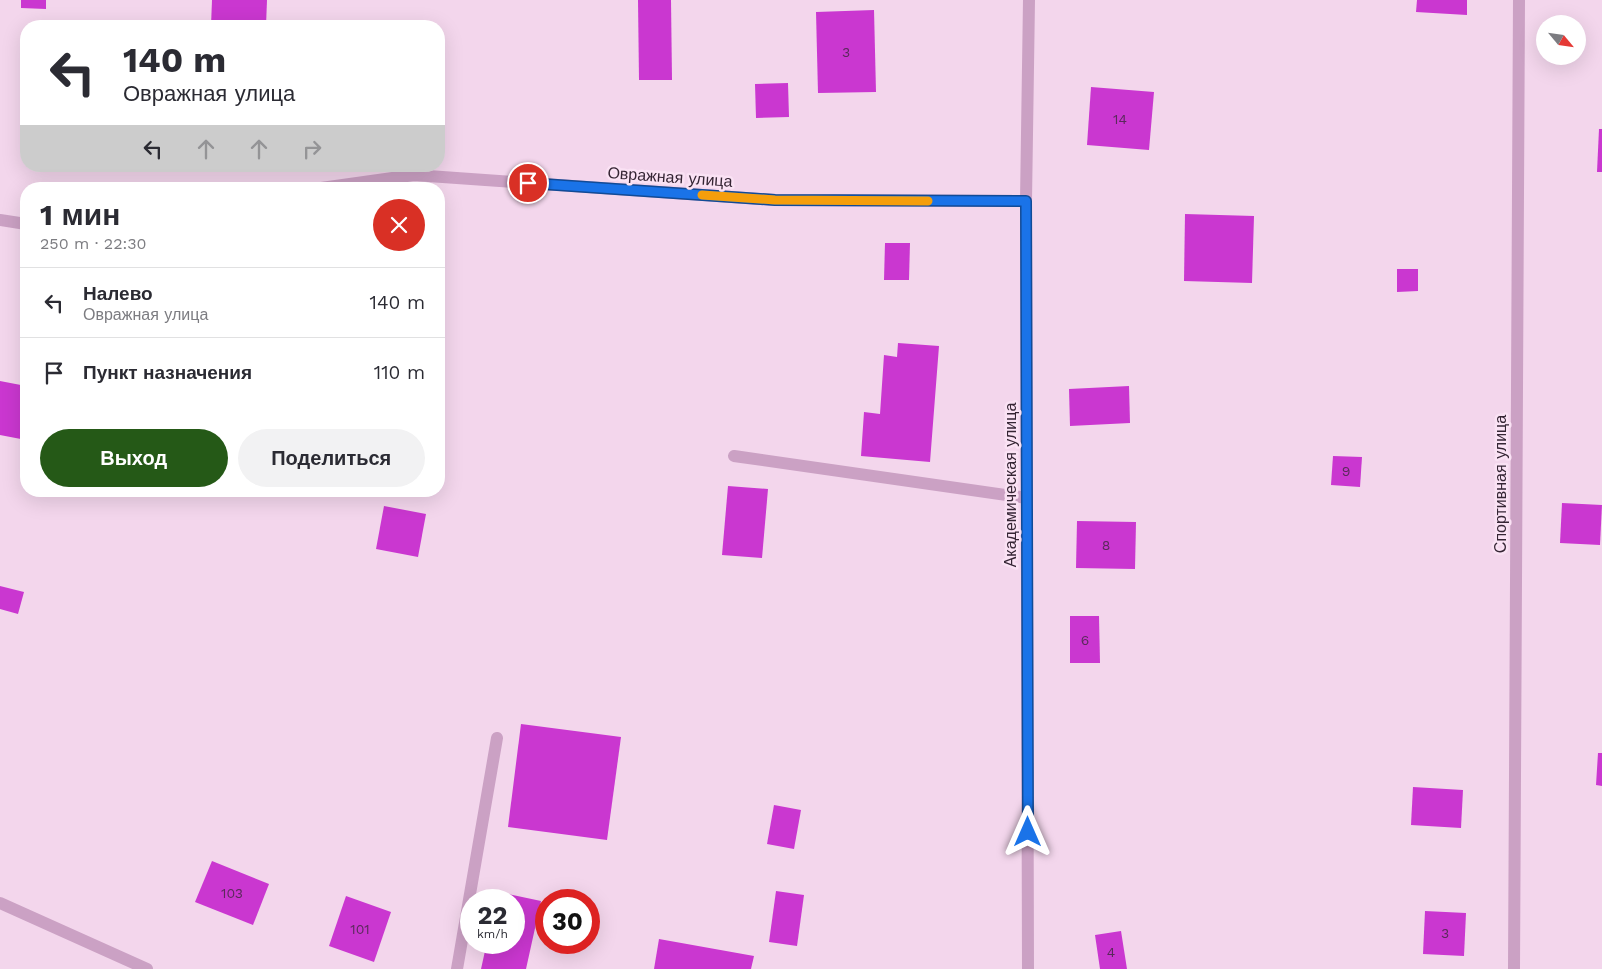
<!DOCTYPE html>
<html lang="ru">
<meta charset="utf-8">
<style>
:root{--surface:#fff;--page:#f2f2f3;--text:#2b2b33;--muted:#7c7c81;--line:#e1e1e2;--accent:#255917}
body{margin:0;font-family:"Work Sans",sans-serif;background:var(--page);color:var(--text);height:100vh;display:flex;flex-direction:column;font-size:19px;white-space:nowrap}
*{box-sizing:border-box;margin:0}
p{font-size:16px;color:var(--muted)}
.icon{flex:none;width:28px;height:28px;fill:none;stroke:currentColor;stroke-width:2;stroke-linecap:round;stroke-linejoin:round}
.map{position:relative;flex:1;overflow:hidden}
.side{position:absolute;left:20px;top:182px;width:425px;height:315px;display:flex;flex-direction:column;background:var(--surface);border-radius:20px;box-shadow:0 5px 20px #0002}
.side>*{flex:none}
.guide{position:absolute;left:20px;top:20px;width:425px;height:152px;border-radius:20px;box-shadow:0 5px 20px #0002;background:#fff;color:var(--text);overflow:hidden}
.needle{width:32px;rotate:119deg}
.buttons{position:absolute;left:1536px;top:15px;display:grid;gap:10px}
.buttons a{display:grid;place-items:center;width:50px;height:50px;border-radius:50%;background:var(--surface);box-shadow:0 5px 20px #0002;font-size:25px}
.speed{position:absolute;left:460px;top:889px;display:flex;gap:10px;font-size:25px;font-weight:700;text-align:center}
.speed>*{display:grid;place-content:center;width:65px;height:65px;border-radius:50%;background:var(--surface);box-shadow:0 5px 20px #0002;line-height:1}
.speed small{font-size:12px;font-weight:400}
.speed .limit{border:8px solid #d22;background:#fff;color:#111}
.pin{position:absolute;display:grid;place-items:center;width:42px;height:42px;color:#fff;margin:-21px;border:2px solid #fff;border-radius:50%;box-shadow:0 1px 5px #0007}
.me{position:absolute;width:55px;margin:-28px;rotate:0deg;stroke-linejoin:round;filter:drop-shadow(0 0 4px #0008)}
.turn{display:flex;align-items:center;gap:18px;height:105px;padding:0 20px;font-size:22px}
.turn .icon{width:65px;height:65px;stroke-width:2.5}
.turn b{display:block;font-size:35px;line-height:42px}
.lanes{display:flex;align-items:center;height:48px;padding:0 20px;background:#0003;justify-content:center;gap:25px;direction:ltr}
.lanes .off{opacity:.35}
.round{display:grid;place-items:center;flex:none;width:52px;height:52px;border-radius:26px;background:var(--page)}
.summary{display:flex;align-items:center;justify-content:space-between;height:85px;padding:0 20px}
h1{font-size:30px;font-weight:700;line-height:38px}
.action{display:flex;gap:10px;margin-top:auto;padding:10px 20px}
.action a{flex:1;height:58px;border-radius:30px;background:var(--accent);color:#fff;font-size:20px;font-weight:700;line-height:58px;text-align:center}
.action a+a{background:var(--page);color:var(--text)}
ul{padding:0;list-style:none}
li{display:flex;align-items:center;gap:15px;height:70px;padding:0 20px;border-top:1px solid var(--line)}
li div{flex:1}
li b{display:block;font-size:19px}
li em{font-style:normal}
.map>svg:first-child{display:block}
</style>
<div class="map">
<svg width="1602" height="969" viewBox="0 0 1602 969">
<rect width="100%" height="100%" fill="#f3d6ec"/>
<g fill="#ca37d0">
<polygon points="21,0 46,0 46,9 21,8"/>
<polygon points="212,0 267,0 266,26 211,26"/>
<polygon points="638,0 671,0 672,80 639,80"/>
<polygon points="1417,0 1467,0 1467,15 1416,12"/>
<polygon points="874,10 876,92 818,93 816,12"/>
<polygon points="788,83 789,117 756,118 755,84"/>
<polygon points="1091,87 1154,92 1149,150 1087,145"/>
<polygon points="1599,129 1602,129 1602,172 1597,172"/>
<polygon points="1185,214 1254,216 1252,283 1184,281"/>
<polygon points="885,243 910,243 909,280 884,280"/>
<polygon points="1397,269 1418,269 1418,291 1397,292"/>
<polygon points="898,343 939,346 930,462 861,456 864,412 880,414 884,355 897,357"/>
<polygon points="0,381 26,386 26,440 0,435"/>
<polygon points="1129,386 1130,423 1070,426 1069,389"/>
<polygon points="1333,456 1362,457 1360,487 1331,485"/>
<polygon points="728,486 768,489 762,558 722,555"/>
<polygon points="1562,503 1602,505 1600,545 1560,543"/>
<polygon points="384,506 426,514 418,557 376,549"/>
<polygon points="1077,521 1136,522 1135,569 1076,568"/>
<polygon points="0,586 24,592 18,614 0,609"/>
<polygon points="1070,616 1099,616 1100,663 1070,663"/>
<polygon points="521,724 621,737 607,840 508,827"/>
<polygon points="1598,753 1602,753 1602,786 1596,785"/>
<polygon points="1413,787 1463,790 1461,828 1411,825"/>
<polygon points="774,805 801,810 794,849 767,844"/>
<polygon points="212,861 269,884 253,925 195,902"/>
<polygon points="776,891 804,895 797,946 769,942"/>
<polygon points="498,892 541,901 526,969 481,969 487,942 514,942 514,900 496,900"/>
<polygon points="346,896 391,912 374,962 329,946"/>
<polygon points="1425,911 1466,913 1464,956 1423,954"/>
<polygon points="1121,931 1127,969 1100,969 1095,935"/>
<polygon points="659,939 754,956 751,969 654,969"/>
</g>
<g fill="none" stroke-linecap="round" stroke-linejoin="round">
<g stroke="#cba1c4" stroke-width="12">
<polyline points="734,456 1027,498"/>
<polyline points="457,969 497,738"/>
</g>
<g stroke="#cba1c4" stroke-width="12">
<polyline points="314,189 414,175 775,200 1026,201"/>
<polyline points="0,220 26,224"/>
<polyline points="1028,969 1026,201 1029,0"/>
<polyline points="1514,969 1519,0"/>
</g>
<polyline stroke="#cba1c4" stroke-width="12" points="0,903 147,969"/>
</g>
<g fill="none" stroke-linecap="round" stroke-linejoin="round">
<defs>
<polyline id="route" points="528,183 775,200 1026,201 1028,832"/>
</defs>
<use href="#route" stroke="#114b97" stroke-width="12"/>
<use href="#route" stroke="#1a73e8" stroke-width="9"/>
<polyline stroke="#f59e0b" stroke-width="9" points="702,195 775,200 928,201"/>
</g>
<g text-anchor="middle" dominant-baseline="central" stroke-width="5" stroke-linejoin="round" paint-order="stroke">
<g font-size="14" fill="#5a2a5b">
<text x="846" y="52">3</text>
<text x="1120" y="119">14</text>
<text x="1346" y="471">9</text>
<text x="1106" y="545">8</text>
<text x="1085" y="640">6</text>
<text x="232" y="893">103</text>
<text x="360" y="929">101</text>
<text x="1445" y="933">3</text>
<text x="1111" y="952">4</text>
</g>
<g font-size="16" fill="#352534" stroke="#fae2f4">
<text transform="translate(670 177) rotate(4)">Овражная улица</text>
<text transform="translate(1500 484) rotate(-90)">Спортивная улица</text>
<text transform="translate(1010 485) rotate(-90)">Академическая улица</text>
</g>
</g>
</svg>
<div class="buttons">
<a><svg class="needle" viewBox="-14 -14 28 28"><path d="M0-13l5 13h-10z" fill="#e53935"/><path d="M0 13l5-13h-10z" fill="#7c7c81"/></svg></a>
</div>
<div class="speed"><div>22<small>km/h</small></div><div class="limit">30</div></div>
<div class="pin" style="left:528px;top:183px;background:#d93025"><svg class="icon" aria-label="arrive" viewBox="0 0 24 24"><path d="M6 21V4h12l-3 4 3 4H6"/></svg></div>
<svg class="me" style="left:1028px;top:832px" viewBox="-20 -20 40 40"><path d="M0-17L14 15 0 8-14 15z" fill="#1a73e8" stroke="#fff" stroke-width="4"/></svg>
<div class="guide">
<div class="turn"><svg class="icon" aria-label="left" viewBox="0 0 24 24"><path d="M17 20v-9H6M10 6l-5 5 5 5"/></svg><div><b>140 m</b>Овражная улица</div></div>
<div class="lanes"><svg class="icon" aria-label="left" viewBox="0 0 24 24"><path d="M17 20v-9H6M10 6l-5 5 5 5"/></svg><svg class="icon off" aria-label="ahead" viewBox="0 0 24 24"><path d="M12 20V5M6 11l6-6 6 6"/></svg><svg class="icon off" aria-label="ahead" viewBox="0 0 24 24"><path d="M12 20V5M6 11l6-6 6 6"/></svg><svg class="icon off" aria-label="right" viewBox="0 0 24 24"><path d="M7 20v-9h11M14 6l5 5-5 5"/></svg></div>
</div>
<section class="side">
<div class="summary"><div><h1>1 мин</h1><p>250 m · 22:30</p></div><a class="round" style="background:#d93025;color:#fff"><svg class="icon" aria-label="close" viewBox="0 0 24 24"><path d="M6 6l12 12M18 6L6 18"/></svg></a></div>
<ul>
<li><svg class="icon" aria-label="left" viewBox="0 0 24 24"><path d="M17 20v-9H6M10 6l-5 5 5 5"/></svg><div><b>Налево</b><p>Овражная улица</p></div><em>140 m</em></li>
<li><svg class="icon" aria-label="arrive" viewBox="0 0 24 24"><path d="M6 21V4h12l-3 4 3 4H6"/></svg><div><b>Пункт назначения</b></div><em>110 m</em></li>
</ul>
<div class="action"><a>Выход</a><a>Поделиться</a></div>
</section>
</div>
